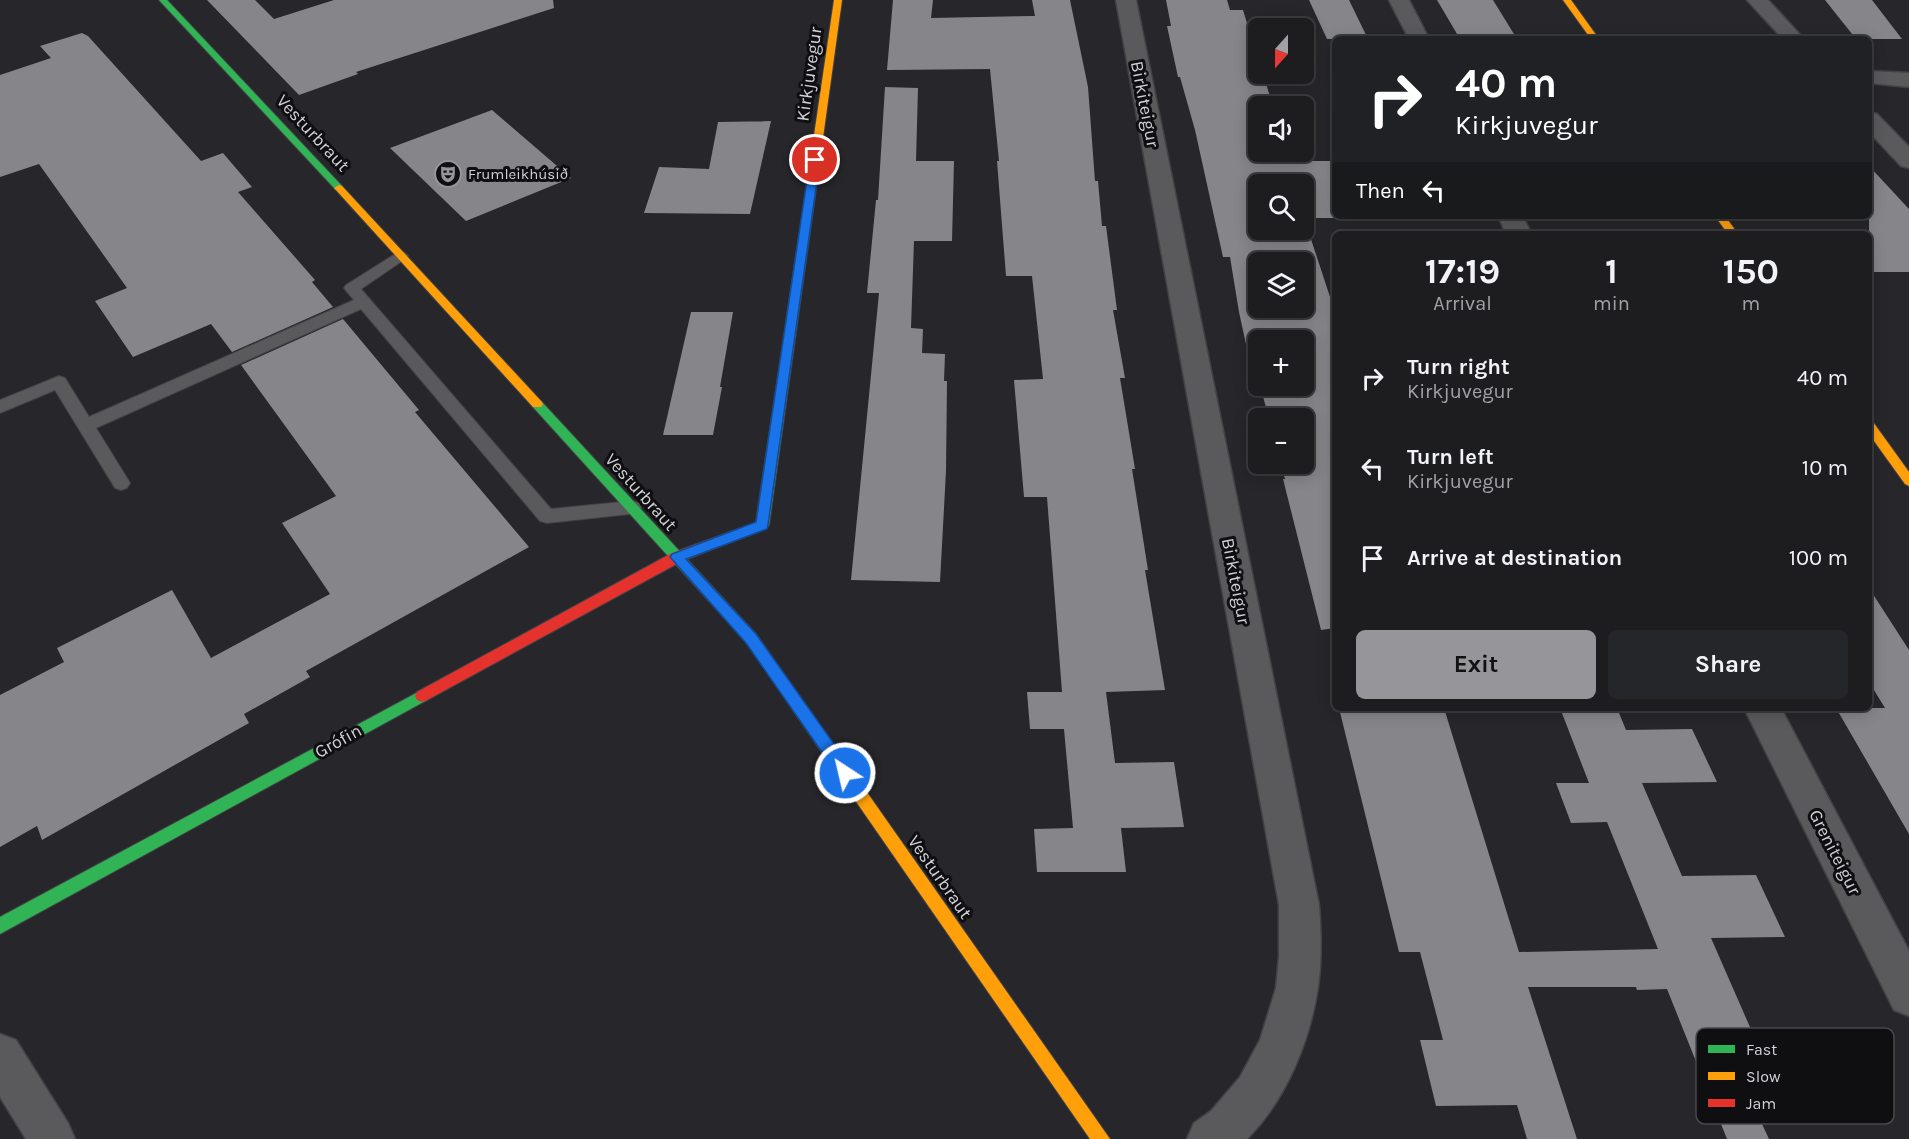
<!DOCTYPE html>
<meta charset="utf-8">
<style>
:root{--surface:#1d1d20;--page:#252629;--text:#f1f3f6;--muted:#a0a2a5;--line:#3b3b3e;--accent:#96969a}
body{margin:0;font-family:Karla,sans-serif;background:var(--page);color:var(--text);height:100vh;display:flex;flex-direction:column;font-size:22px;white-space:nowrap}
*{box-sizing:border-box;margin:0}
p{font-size:20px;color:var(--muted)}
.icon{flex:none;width:33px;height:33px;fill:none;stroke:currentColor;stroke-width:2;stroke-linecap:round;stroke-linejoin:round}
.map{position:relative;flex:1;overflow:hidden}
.panel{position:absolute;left:1332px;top:231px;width:540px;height:480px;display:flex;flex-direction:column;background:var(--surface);border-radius:9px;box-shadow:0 3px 15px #0003,0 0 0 2px var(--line)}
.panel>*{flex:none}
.hud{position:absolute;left:1332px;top:36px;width:540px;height:183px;border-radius:9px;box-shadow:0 3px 15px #0003,0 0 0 2px var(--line);background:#202124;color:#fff;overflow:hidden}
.needle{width:39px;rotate:201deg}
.fabs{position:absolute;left:1248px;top:18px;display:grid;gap:12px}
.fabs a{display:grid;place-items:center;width:66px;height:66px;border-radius:9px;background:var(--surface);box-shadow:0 3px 15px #0003,0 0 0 2px var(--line);font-size:30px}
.pin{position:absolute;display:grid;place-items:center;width:51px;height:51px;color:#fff;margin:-26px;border:3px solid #fff;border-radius:50%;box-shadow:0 2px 6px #0007}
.me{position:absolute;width:66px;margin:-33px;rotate:325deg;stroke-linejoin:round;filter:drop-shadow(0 0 4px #0008)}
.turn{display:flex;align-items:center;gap:21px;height:126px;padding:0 24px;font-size:27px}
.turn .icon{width:78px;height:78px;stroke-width:2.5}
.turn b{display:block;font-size:42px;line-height:51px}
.then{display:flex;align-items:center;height:57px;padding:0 24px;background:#0003;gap:12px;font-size:22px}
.eta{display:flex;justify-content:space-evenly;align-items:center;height:102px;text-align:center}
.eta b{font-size:36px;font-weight:700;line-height:42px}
.button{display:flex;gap:12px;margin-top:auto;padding:12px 24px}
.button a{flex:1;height:69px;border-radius:9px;background:var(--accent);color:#111;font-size:24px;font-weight:700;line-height:69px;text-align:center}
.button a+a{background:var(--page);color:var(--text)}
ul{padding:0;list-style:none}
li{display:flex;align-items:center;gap:18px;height:90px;padding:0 24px}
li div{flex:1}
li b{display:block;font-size:22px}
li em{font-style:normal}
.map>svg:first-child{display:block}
</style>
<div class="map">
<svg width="1909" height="1139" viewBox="0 0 1909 1139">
<rect width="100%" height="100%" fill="#27272b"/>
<g fill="#86868a" fill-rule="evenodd">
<polygon points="207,0 255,0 274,19 334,0 553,0 554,8 356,72 358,74 299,95"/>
<polygon points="893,0 933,0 931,18 1035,16 1032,0 1070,0 1088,87 1095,181 1098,181 1102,226 1106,226 1117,310 1113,310 1125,378 1120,378 1135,469 1132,469 1148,570 1145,570 1165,690 1106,692 1115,763 1174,762 1184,827 1121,828 1126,872 1037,872 1034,829 1073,828 1064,729 1030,729 1027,692 1062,692 1047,497 1024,497 1014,380 1043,379 1032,276 1006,276 997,161 999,161 990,69 887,70"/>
<path d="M1166 0H1227L1230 10H1243L1258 59V74H1263L1273 106H1258V152H1288L1291 161H1335V218H1304V184H1258V230H1304V218L1335 312V628L1321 630 1283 479H1285L1281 464H1304V418H1269L1260 386H1304V340H1258V379V376H1253L1239 312 1230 257H1223L1195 130 1180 77H1178L1167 26H1171ZM1258 262H1304V308H1258Z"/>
<polygon points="1309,0 1349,0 1368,39 1327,39"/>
<polygon points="1437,0 1493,0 1517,39 1460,39"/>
<polygon points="1825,0 1872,0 1902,39 1856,39"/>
<polygon points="82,33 88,36 201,161 223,153 252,187 238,192 315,280 312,282 333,307 232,352 211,324 133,357 95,301 127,288 39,164 0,177 0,75 51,58 40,46"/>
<polygon points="885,87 918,88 916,161 954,161 952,241 914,241 911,328 923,329 922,353 945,354 944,381 947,381 946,471 940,582 851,580 879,293 867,293 876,200 878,200"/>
<polygon points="492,110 571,178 466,221 390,148"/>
<polygon points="771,121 750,214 644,213 659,167 709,169 718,122"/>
<polygon points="1869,166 1909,209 1909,272 1869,272"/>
<polygon points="691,312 733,312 720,387 722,387 713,435 663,435"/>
<polygon points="343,319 419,410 415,412 529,547 306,671 310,677 244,714 249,723 42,840 37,826 0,847 0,695 64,662 57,648 172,590 211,658 330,594 282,523 336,496 241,365"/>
<polygon points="1869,588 1909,650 1909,834 1836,708 1885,708 1869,682"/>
<polygon points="1339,708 1444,708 1519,952 1658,949 1607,822 1571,823 1556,783 1589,783 1560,708 1617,708 1626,730 1692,729 1717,782 1642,783 1682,876 1756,875 1785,937 1711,938 1760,1050 1826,1049 1861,1123 1762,1124 1769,1139 1727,1139 1667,989 1637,990 1636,987 1528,987 1577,1139 1527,1139 1517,1105 1436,1106 1420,1040 1443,1040 1420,952 1399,952"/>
</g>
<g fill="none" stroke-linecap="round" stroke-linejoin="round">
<defs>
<polygon id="lane" points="400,251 405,253 408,256 405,259 361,289 551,509 632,501 639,503 641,508 639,513 547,523 540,521 361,309 96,428 130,483 127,488 121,490 115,488 55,390 0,413 0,400 59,376 65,378 89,417 354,300 344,288 346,285"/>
<g id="street">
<path d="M1116 0H1136L1319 905C1321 932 1322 960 1318 987 1310 1041 1286 1100 1247 1139H1187L1194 1123 1211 1111 1240 1077 1260 1040 1276 988 1279 957V905Z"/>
<polygon points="1389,0 1409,0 1429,39 1409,39"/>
<polygon points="1747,0 1768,0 1804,39 1783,39"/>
<polygon points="1869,71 1909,73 1909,87 1869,83"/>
<polygon points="1869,112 1877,114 1909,147 1909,168 1901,166 1869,132"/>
<polygon points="1498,216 1522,216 1532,234 1506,234"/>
<polygon points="1744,708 1781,708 1909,951 1909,1016 1894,1010"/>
<polygon points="0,1034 16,1040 68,1123 75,1139 26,1139 0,1097"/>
</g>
<g id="fast">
<polygon points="159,0 167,0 342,186 342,190 336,190"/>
<polygon points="809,200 814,203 769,525 767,528 755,533 748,528 756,522 804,203"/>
<polygon points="537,400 541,401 756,634 831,741 834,746 831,751 826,753 821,751 746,642 533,407 531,404"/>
<polygon points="422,690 427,692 429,696 427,700 0,934 0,917"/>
</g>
<g id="slow">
<polygon points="834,0 842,0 814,203 809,206 804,203"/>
<polygon points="1563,0 1571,0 1599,39 1591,39"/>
<polygon points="339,185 342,186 541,401 543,404 541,407 533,407 336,190 334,188"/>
<polygon points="1715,216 1725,216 1738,234 1728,234"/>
<polygon points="1869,421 1873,422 1909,472 1909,486 1905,484 1869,434"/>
<polygon points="826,739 831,741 1110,1139 1090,1139 821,751 818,746 821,741"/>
</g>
<polygon id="jam" points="755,523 760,525 762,528 760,531 682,561 427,700 422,702 417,700 415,696 417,692 672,553"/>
</defs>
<use href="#lane" stroke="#424246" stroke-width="2"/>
<use href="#street" stroke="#424246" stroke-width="3"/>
<use href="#fast" stroke="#424246" stroke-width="2"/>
<use href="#slow" stroke="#424246" stroke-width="2"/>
<use href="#jam" stroke="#424246" stroke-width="2"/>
<use href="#lane" fill="#5a5a5d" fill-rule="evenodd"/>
<use href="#street" fill="#5a5a5d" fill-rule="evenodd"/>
<use href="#fast" fill="#30b455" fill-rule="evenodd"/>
<use href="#slow" fill="#ff9f0a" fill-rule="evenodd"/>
<use href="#jam" fill="#e5322d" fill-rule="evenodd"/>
</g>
<polygon fill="#1a73e8" stroke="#114b97" stroke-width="1.5" points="815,157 820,160 768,525 767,529 686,559 756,634 851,768 853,773 851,778 845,780 840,778 746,643 670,557 672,554 756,522 810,160"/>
<defs>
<symbol id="theatre-ring" viewBox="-11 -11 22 22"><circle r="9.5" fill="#0f0f12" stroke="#96969a" stroke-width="1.5"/><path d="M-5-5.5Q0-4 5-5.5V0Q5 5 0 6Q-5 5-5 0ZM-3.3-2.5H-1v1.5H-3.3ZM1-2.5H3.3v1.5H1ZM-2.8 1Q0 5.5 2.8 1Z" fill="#96969a"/></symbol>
</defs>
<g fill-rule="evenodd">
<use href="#theatre-ring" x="433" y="159" width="30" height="30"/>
</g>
<g text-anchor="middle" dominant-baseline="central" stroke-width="6" stroke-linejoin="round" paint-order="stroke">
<g font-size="15" fill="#d1d1d6" stroke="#0f0f12" text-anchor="start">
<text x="468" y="174">Frumleikhúsið</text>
</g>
<g font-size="18" fill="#d1d1d6" stroke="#0f0f12">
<text transform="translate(809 74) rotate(-82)">Kirkjuvegur</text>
<text transform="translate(1145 104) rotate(79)">Birkiteigur</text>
<text transform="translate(313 133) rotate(47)">Vesturbraut</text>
<text transform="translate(641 492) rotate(48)">Vesturbraut</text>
<text transform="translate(1236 581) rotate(79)">Birkiteigur</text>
<text transform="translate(338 741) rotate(-29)">Grófin</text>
<text transform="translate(1835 852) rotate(63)">Greniteigur</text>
<text transform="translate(940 877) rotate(55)">Vesturbraut</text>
</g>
</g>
<rect x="1696" y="1028" width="198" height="96" rx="9" fill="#0f0f12" stroke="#49494d" stroke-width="1.5"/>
<rect x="1708" y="1045" width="27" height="8" fill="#30b455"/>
<rect x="1708" y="1072" width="27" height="8" fill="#ff9f0a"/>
<rect x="1708" y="1099" width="27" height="8" fill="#e5322d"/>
<g font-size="16" fill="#d1d1d6">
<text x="1746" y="1055">Fast</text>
<text x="1746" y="1082">Slow</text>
<text x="1746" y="1109">Jam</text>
</g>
</svg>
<div class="fabs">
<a><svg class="needle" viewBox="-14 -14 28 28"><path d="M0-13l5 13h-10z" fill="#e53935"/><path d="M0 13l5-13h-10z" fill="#a0a2a5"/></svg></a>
<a><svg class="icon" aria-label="sound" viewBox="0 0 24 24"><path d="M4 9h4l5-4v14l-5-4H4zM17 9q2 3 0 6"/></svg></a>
<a><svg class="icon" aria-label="search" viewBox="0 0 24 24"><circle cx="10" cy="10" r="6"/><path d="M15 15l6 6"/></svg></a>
<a><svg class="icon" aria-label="layers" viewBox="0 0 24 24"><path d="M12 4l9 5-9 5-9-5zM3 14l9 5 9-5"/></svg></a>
<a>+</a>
<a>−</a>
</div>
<div class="pin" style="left:815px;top:160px;background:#d93025"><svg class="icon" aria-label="arrive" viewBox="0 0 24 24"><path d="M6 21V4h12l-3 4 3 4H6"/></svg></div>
<svg class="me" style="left:845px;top:773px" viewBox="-20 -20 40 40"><circle r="17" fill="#1a73e8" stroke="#fff" stroke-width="3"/><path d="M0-11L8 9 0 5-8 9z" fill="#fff"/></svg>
<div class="hud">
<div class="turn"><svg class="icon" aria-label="right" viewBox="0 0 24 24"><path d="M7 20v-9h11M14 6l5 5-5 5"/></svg><div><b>40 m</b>Kirkjuvegur</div></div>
<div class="then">Then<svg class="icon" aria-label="left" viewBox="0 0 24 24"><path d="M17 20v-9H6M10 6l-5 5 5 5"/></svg></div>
</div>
<section class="panel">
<div class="eta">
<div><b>17:19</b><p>Arrival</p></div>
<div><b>1</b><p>min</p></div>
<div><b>150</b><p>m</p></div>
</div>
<ul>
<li><svg class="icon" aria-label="right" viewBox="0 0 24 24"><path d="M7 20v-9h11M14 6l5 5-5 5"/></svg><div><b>Turn right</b><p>Kirkjuvegur</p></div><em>40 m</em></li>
<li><svg class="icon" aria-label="left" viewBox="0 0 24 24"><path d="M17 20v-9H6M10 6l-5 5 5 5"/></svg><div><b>Turn left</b><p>Kirkjuvegur</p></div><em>10 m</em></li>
<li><svg class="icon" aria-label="arrive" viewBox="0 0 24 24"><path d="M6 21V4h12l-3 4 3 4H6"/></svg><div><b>Arrive at destination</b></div><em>100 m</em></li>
</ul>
<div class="button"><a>Exit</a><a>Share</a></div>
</section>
</div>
